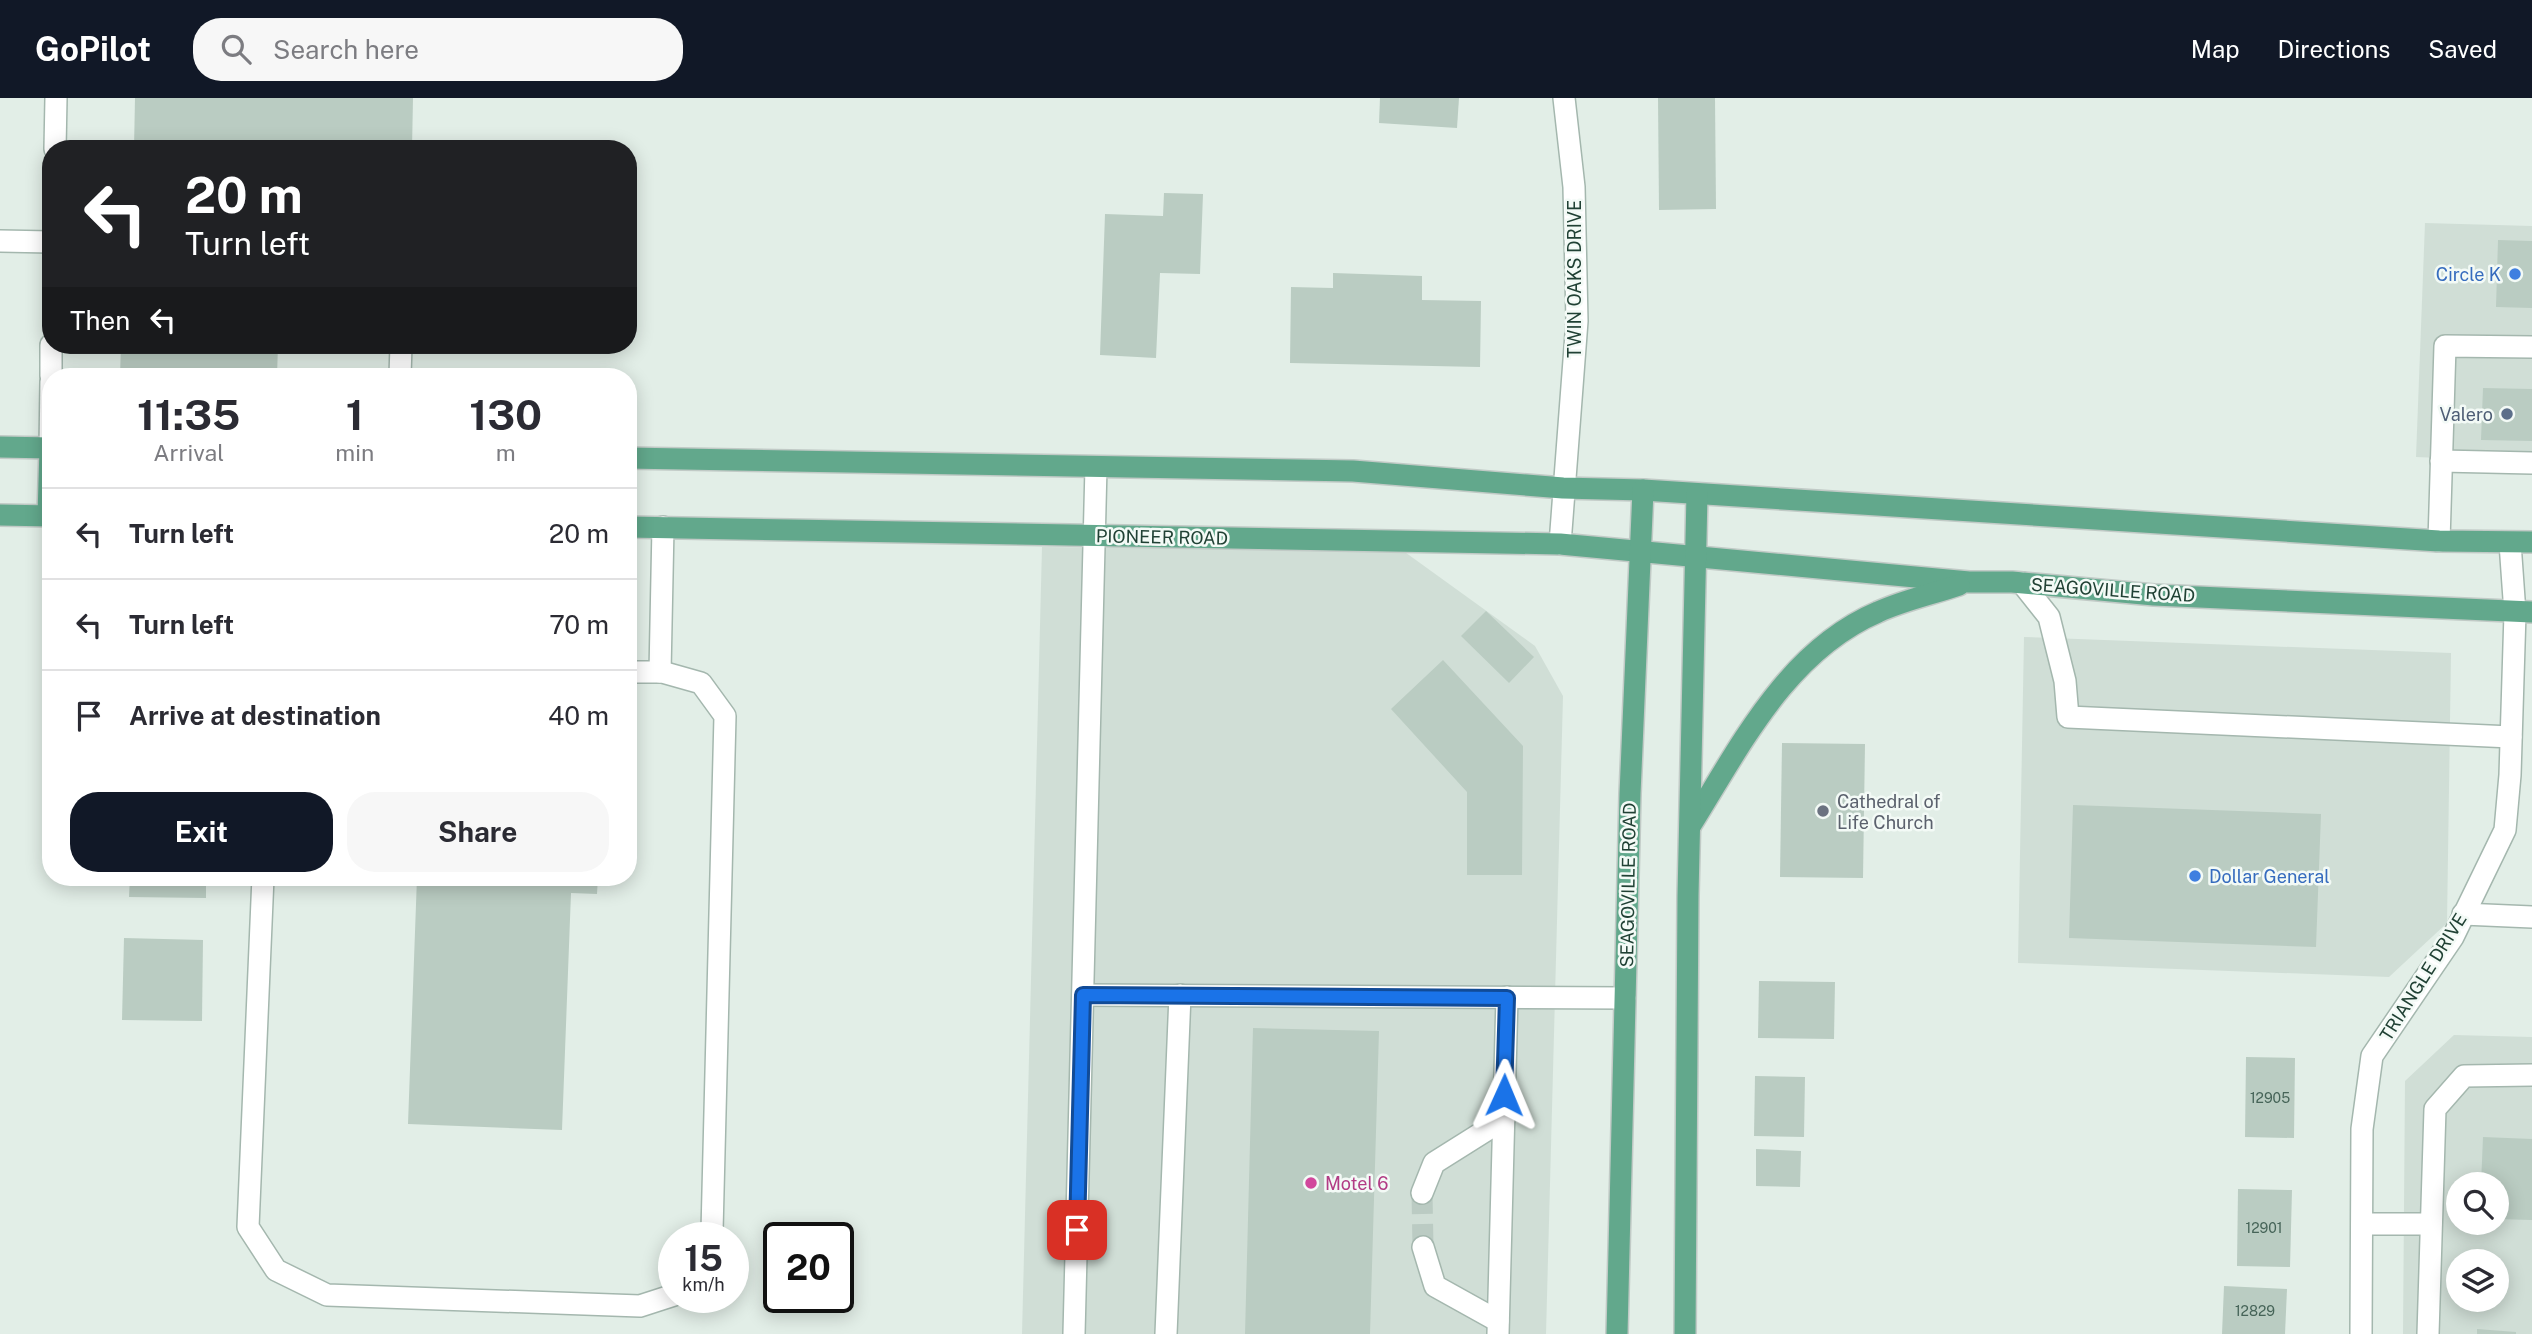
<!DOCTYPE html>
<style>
:root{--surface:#fff;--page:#f7f7f7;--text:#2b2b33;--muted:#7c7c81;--line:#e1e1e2;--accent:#111827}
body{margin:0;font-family:"Public Sans",sans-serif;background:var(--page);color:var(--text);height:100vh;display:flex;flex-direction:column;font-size:26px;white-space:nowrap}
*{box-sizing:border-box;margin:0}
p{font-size:23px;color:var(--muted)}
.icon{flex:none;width:38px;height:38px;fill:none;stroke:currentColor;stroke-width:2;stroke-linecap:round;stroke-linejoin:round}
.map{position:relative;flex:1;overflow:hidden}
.sheet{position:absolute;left:42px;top:270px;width:595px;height:518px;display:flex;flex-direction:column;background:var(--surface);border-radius:28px;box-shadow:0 4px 18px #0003}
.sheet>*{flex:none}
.banner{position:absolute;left:42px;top:42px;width:595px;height:214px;border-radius:28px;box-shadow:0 4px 18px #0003;background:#202124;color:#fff;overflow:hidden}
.tools{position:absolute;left:2446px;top:1074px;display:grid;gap:14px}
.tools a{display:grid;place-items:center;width:63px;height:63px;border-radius:50%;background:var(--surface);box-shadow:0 4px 18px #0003;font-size:35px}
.speed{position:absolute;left:658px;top:1124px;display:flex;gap:14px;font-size:35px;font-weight:700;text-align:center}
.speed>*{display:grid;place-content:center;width:91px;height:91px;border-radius:50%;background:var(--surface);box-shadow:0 4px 18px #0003;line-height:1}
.speed small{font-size:18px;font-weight:400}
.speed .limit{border:4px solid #111;border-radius:10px;background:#fff;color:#111}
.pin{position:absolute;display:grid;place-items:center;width:60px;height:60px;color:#fff;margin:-30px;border-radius:14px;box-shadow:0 4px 10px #0006}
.me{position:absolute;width:77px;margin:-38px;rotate:1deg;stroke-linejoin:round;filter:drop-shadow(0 0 5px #0008)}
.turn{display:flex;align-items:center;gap:24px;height:147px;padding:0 28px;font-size:32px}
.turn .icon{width:91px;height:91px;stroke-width:2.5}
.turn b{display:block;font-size:49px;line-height:60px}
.then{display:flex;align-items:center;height:66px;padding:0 28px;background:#0003;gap:14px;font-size:26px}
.eta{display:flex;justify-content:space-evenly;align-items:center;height:119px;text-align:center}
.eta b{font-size:42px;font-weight:700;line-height:49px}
.primary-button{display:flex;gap:14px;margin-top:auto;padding:14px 28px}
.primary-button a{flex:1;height:80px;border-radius:28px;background:var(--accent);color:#fff;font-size:28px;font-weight:700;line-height:80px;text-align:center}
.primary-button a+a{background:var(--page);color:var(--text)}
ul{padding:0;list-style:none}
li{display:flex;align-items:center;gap:21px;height:91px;padding:0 28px;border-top:2px solid var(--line)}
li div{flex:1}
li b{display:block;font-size:26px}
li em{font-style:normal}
header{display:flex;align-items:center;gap:42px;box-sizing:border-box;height:98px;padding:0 35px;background:var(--accent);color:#fff}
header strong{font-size:33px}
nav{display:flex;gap:38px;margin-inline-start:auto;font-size:24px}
.search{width:490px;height:63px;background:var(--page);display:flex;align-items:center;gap:18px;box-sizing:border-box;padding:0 24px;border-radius:28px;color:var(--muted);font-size:26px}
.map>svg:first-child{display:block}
</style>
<header>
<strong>GoPilot</strong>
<div class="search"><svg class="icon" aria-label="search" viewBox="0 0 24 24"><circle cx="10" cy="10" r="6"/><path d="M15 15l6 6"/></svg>Search here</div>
<nav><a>Map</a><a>Directions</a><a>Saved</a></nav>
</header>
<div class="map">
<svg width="2532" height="1236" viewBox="0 0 2532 1236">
<rect width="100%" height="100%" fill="#e2eee7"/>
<g fill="#d0ded6" fill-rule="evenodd">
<polygon points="2425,125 2532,128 2532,364 2416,359"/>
<polygon points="1042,449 1402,452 1535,548 1563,598 1546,1236 1022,1236"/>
<polygon points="2024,539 2451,555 2447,825 2389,879 2018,865"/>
<path d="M2454 937 2532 939V1236H2403L2405 983ZM2459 1087H2497V1125H2459ZM2459 1164H2497V1202H2459Z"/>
</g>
<g fill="#baccc2">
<polygon points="135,0 413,0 412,51 134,51"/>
<polygon points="1380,0 1459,0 1457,30 1379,25"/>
<polygon points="1658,0 1715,0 1716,111 1659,112"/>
<polygon points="1164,95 1203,96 1200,176 1160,175 1156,260 1100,257 1105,116 1163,118"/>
<polygon points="2498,142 2532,143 2532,210 2496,209"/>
<polygon points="1333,175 1422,178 1422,202 1481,203 1480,269 1290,265 1291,189 1333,190"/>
<polygon points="121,247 278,247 277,278 120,278"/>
<polygon points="2483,290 2532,291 2532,343 2481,342"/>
<polygon points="1486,513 1534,559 1509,585 1461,538"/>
<polygon points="1443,562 1523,648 1522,777 1467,777 1467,694 1391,611"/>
<polygon points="1782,645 1865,646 1863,780 1780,779"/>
<polygon points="2073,707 2321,716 2316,849 2069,840"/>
<polygon points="130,779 206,779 206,800 129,799"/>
<polygon points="417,779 598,779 597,796 571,795 562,1032 408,1026"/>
<polygon points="124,840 203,842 202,923 122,922"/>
<polygon points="1759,883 1835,884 1834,941 1758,940"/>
<polygon points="1253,930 1379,933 1370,1236 1245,1236"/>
<polygon points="2246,959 2295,960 2294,1040 2245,1039"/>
<polygon points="1755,978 1805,979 1804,1039 1754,1038"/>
<polygon points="2483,1039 2532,1041 2532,1122 2497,1121 2497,1087 2481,1087"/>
<polygon points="1756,1051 1801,1053 1800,1089 1756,1088"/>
<polygon points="2238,1091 2292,1092 2290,1169 2237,1168"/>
<polygon points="2224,1188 2287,1191 2285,1236 2222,1236"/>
<polygon points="2477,1231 2516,1234 2516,1236 2477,1236"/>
</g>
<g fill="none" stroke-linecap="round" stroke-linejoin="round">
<polyline stroke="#bbcbc3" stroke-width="21" stroke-dasharray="21 10" stroke-linecap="butt" points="1422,1095 1423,1149"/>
<defs>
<g id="minor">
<polyline points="55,51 56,0"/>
<polyline points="0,143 51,144"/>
<polyline points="51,278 51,247"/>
<polyline points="400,278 401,247"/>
<polyline points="50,350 51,284"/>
<polyline points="2441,363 2532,365"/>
<polyline points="2439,443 2445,248 2532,249"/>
<polyline points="1560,446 1577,223 1574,89 1564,0"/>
<polyline points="2022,485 2049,519 2065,583 2068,619 2511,639"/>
<polyline points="628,574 662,574 701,585 725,618 712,1133 708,1139"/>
<polyline points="660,574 663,429"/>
<polyline points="263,779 248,1129 276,1172 327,1197 640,1208 674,1197"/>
<polyline points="2463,816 2532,819"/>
<polyline points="1083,897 1625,900"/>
<polyline points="1422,1095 1434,1065 1504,1021"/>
<polyline points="2362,1126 2431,1126"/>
<polyline points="1423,1149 1435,1188 1498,1223"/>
<polyline points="1074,1236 1096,369"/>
<polyline points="1166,1236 1180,897"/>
<polyline points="1498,1236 1507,899"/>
<polyline points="2361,1236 2362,1031 2372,958 2453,839 2505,732 2510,677 2515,515 2510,445"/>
<polyline points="2428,1236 2435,1011 2464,978 2532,977"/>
</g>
<g id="major">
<polyline points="0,349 51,350"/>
<polyline points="628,360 1353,373 1563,390 1643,392 2439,443 2532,444"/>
<polyline points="0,417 51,418"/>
<polyline points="48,418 50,350"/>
<polyline points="628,429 1560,446 1969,484 2012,484 2154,497 2532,514"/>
<path d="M1691 727C1741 647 1787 553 1878 514 1904 502 1933 496 1959 487"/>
<polyline points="1617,1236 1630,696 1643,392"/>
<polyline points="1685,1236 1688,798 1697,396"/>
</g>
</defs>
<use href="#minor" stroke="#a4b7ae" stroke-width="24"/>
<use href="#major" stroke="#c1cac6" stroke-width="24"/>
<use href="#minor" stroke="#fff" stroke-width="21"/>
<use href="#major" stroke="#62a88c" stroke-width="21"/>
</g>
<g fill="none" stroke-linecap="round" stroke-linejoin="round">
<defs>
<polyline id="route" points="1077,1132 1083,897 1507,900 1504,997"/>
</defs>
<use href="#route" stroke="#114b97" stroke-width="18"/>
<use href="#route" stroke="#1a73e8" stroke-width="12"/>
</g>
<g fill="#3f7fe0" stroke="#f3faf6" stroke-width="2.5">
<circle cx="2515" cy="176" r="7"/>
<circle cx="2195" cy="778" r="7"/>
</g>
<circle fill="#5c6f8a" stroke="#f3faf6" stroke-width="2.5" cx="2507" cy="316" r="7"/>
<circle fill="#6b7280" stroke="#f3faf6" stroke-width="2.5" cx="1823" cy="713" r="7"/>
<circle fill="#d1479c" stroke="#f3faf6" stroke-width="2.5" cx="1311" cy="1085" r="7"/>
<g text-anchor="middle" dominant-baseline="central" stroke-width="5" stroke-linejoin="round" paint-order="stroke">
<g font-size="14" fill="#466458">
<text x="2270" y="1000">12905</text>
<text x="2264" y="1130">12901</text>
<text x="2255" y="1213">12829</text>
</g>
<g font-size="18" fill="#366cbe" stroke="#f3faf6" text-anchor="end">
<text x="2501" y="176">Circle K</text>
<text x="2209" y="778" text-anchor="start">Dollar General</text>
</g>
<g font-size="18" fill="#204134" stroke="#f3faf6">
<text transform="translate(1574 181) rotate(-90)">TWIN OAKS DRIVE</text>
<text transform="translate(1162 439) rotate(1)">PIONEER ROAD</text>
<text transform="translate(2113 492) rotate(4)">SEAGOVILLE ROAD</text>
<text transform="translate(1628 787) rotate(-89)">SEAGOVILLE ROAD</text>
<text transform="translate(2423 879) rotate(-58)">TRIANGLE DRIVE</text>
</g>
<g font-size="18" fill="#4e5e75" stroke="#f3faf6" text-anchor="end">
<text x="2493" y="316">Valero</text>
</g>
<g font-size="18" fill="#5b616d" stroke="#f3faf6" text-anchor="start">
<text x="1837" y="703">Cathedral of<tspan x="1837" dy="21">Life Church</tspan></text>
</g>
<g font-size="18" fill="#b23c85" stroke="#f3faf6" text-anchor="start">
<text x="1325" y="1085">Motel 6</text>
</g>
</g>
</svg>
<div class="tools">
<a><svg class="icon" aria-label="search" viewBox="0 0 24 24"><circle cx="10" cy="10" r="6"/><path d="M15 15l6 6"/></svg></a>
<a><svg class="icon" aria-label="layers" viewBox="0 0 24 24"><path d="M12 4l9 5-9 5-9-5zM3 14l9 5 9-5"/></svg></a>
</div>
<div class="speed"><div>15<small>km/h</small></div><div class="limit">20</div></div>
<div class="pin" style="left:1077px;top:1132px;background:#d93025"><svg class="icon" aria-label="arrive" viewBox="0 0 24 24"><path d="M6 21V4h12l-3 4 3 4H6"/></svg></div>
<svg class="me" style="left:1504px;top:997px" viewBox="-20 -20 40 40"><path d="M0-17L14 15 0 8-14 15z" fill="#1a73e8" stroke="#fff" stroke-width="4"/></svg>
<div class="banner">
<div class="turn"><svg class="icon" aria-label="left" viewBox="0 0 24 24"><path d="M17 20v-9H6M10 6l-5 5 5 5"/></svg><div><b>20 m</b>Turn left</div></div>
<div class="then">Then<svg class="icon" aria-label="left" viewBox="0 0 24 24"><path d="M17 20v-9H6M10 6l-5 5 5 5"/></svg></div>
</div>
<section class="sheet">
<div class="eta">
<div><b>11:35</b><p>Arrival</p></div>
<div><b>1</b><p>min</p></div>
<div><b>130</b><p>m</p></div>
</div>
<ul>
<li><svg class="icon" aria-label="left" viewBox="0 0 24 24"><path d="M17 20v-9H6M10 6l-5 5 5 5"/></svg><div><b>Turn left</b></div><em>20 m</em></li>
<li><svg class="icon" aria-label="left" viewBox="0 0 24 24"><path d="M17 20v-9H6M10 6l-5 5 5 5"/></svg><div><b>Turn left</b></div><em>70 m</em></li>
<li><svg class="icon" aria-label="arrive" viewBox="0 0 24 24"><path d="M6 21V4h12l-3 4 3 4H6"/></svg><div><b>Arrive at destination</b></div><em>40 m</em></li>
</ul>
<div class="primary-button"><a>Exit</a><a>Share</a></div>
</section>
</div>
